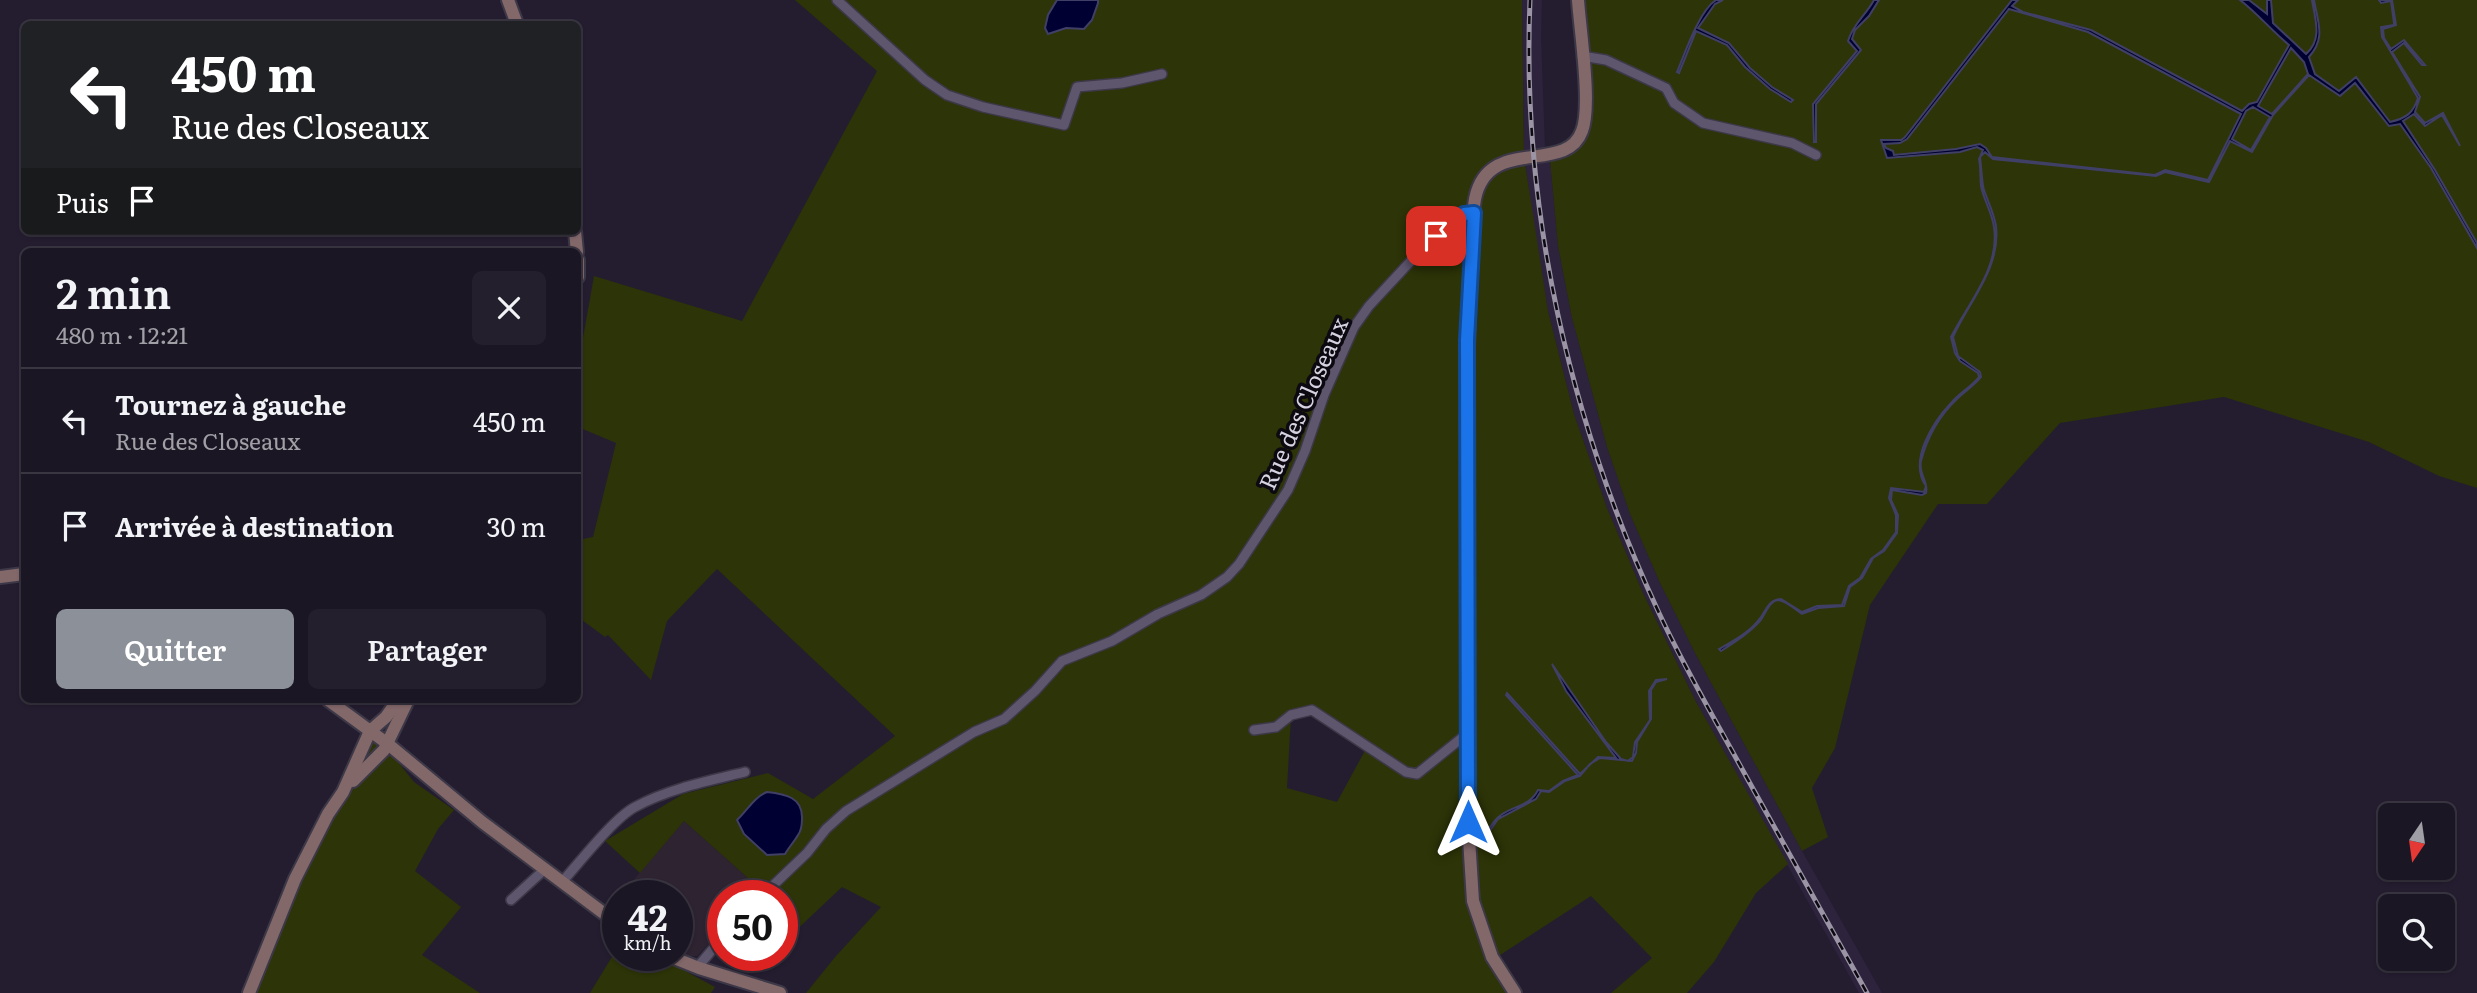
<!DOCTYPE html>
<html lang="fr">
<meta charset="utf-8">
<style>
:root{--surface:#1b1624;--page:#241f2c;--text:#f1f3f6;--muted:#a09fa6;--line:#393541;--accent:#8c9099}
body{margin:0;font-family:Literata,serif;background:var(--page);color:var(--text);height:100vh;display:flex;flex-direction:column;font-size:26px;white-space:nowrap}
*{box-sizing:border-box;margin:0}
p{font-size:23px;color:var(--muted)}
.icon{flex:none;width:38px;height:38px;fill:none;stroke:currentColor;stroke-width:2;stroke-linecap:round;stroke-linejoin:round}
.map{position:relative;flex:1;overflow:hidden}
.side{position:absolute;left:21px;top:248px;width:560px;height:455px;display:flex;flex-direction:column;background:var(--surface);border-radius:10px;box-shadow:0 2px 5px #0004,0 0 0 2px var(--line)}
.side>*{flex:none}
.top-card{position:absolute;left:21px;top:21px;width:560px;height:214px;border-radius:10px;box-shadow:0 2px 5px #0004,0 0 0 2px var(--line);background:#202124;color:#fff;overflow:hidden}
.needle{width:46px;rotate:193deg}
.tools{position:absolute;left:2378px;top:803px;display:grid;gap:14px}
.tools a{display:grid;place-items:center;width:77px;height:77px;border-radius:10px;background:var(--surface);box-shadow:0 2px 5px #0004,0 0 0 2px var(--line);font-size:35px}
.speed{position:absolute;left:602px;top:880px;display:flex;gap:14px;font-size:35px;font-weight:700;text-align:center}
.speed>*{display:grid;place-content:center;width:91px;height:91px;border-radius:50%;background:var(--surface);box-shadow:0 2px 5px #0004,0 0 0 2px var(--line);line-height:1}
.speed small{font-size:18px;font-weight:400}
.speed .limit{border:10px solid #d22;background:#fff;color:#111}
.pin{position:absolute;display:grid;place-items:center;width:60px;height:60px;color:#fff;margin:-30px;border-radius:14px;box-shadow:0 4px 10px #0006}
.me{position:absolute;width:77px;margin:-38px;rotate:0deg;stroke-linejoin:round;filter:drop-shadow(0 0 5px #0008)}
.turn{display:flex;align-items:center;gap:24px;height:147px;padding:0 35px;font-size:32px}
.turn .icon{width:91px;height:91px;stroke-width:2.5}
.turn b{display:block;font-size:49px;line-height:60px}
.then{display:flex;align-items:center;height:66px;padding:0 35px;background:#0003;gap:14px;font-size:26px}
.round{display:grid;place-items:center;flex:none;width:74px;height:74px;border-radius:10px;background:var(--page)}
.summary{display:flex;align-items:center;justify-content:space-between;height:119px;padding:0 35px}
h1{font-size:42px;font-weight:600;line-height:52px}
.cta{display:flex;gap:14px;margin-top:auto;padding:14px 35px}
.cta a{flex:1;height:80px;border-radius:10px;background:var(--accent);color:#fff;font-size:28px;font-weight:600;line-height:80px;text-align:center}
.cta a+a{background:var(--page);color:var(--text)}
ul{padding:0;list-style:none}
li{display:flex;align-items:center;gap:21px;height:105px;padding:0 35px;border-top:2px solid var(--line)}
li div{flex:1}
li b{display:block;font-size:26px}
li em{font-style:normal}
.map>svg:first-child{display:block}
</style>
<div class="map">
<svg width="2477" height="993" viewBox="0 0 2477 993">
<rect width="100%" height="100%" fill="#241d30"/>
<polygon fill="#2e2331" points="684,821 759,888 751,896 723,896 723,929 697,956 683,956 677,952 677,896 620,896"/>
<g fill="#2d233d">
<polygon points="1522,0 1542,0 1541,37 1545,149 1524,151"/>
<polygon points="1550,160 1558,246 1572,318 1607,447 1630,514 1660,583 1695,653 1802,851 1882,993 1859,993 1695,700 1643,593 1607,508 1574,414 1548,311 1536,242 1525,163"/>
</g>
<g fill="#2d3407" fill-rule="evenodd">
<path d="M795 0H1522L1524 157 1548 311 1574 414 1607 508 1643 593 1695 700 1788 864 1756 893 1714 962 1687 993H1611L1652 958 1591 896 1497 957 1522 993H806L836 956 881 907 842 887 789 937 782 932V896H751L758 887 684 821 640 873 605 841 683 794 768 773 813 799 895 736 717 569 667 621 651 680 608 635 605 637 578 617V540L593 537 616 443 578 427V366L594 276 742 321 877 71ZM1312 710 1367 747 1337 802 1287 788 1291 716Z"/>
<polygon points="1578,0 2477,0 2477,488 2439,476 2369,442 2224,397 2060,423 1987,504 1938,504 1870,605 1835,748 1812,788 1828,837 1802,851 1695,653 1660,583 1630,514 1607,447 1572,318 1558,246 1550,160 1582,134"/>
<path d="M378 737 414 782 454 810 438 829 415 871 461 907 422 955 480 993H249C284 908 320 809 378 737Z"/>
<polygon points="618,947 618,956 657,956 715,987 711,993 590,993"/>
</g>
<g fill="#000032" stroke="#403f66" stroke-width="2" fill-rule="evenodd">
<polygon points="1057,0 1098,0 1098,3 1092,20 1084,29 1066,28 1048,34 1045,28 1048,15"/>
<path d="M1716 0H1723L1715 4 1698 28 1729 43 1750 68 1772 87 1793 100 1791 102 1770 89 1745 67 1727 45 1696 31 1679 73 1677 72C1685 53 1699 11 1716 0Z"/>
<path d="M1874 0H1879L1869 16 1855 30 1852 39 1861 50 1816 104V142H1814L1813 104 1857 51 1848 41C1853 24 1866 15 1874 0Z"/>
<path d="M2012 0H2018L2012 6 2023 12 2091 30 2242 111 2249 104 2257 102 2289 45C2271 30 2258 14 2240 0H2249L2267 14V0H2271L2273 23 2306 54C2323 39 2315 19 2312 0H2314C2318 23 2326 38 2309 57L2315 74 2339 91 2356 77 2390 122C2407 118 2413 113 2418 98L2382 37 2381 27 2394 25V23L2391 1 2381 3 2379 0H2392L2396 25 2383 29 2384 38 2391 49 2404 40 2425 65H2422L2404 43 2392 52 2420 97 2415 112 2425 123 2443 113 2460 146 2442 115 2425 126 2414 114 2403 121 2435 170 2477 243V248L2431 168 2400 124 2389 126 2355 83 2340 96 2309 75 2273 115 2252 152 2230 141 2209 182 2165 172 2156 176 1993 159 1985 152 1980 157C1981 163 1982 185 1984 190 1988 202 1994 213 1996 226 2001 268 1969 301 1953 337L1958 356 1980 372 1981 377C1975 385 1965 391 1957 399 1939 416 1927 438 1921 461 1918 474 1929 482 1926 493L1922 495 1892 490 1891 500 1898 515 1897 533 1884 551 1873 558 1862 578 1850 587 1844 606 1818 608 1802 614C1796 610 1785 600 1778 600 1769 601 1765 615 1760 621 1749 633 1735 642 1721 651L1719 649C1735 640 1750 632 1761 617 1767 608 1769 600 1781 599L1802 612 1817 606 1842 605 1849 586 1860 578 1871 559 1883 550 1896 532V515L1889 498 1891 488 1924 492 1926 486C1908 461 1933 422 1951 403 1959 393 1971 387 1979 377L1978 373 1960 361 1955 353 1951 337C1969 302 2000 268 1994 227 1992 212 1983 198 1981 186 1980 177 1981 168 1979 159L1983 150 1977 147 1960 152 1887 158 1881 140H1901L1905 137ZM2009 9 2088 32 2241 114 2208 180 2165 170 2155 175 1992 157 1986 148 1980 144 1956 149 1894 155 1893 151 1886 148 1884 144 1900 143 1907 139ZM2291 48 2304 62 2308 74 2272 114 2258 106ZM2253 107 2270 117 2251 150 2232 139 2246 111Z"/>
<path d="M1552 664 1606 742 1621 759 1628 761 1633 757 1635 742 1650 720 1649 691 1656 680 1667 679 1656 682 1651 690V719L1637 742 1636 753 1632 761 1600 758 1590 764 1580 776 1565 781 1549 792 1541 791 1536 799 1498 819 1485 838 1478 840 1484 837C1489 829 1493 820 1501 815 1515 805 1530 806 1538 790L1549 791 1563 781 1578 775 1506 695 1507 693 1580 774 1598 757 1616 758 1566 691Z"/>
<path d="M767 792C785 794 803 797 802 819 802 824 801 831 798 835 794 842 789 847 785 854L767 855 744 834 737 820C748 810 753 798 767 792Z"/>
</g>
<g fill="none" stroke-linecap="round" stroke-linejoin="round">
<defs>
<g id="street">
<polyline points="837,0 925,80 947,95 983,107 1064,125 1077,87 1122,83 1162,74"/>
<polyline points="1582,56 1606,60 1666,88 1674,103 1703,123 1792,143 1816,155"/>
<polyline points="1254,730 1276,727 1291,715 1312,710 1406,772 1417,774 1468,733"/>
<path d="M562 882C579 863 614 818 635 807 668 789 708 781 745 772"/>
<polyline points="762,896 807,853 826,829 846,811 974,732 1004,719 1035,691 1062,661 1112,641 1158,614 1201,595 1227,577 1239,564 1288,490 1305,451 1324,395 1354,327 1369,306 1422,249 1464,214 1474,213"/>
<polyline points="511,900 545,869"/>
<polyline points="699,968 701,963 723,937"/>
</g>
<g id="secondary">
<polyline points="508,0 517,24"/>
<polyline points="575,231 577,252"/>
<polyline points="578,260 578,277"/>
<polyline points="0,577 24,574"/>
<polyline points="328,700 388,744 482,822 618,924"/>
<polyline points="353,781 384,750 408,700"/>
<polyline points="669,956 699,968 780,993"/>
<polyline points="249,993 295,879 328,814 343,792 370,731 386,717 398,700"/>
<path d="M1515 993 1492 957 1473 901 1468 823C1468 696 1467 569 1467 442 1467 386 1468 329 1471 273 1472 249 1471 223 1475 199 1488 134 1566 176 1582 131 1592 106 1580 30 1578 0"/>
</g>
</defs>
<use href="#street" stroke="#3d3847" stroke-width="12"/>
<use href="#secondary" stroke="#3d3847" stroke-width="16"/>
<use href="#street" stroke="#5e566d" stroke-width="9"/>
<use href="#secondary" stroke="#83686a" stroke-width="12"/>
<defs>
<path id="rail" d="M1530 0C1521 211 1570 422 1659 613 1685 669 1717 723 1747 778 1787 850 1827 921 1867 993"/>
</defs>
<use href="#rail" stroke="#9a94a4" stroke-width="5"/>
<use href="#rail" stroke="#0c0911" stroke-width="2.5" stroke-dasharray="8" stroke-linecap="butt"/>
</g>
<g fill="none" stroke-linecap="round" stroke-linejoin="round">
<defs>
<polyline id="route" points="1436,236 1464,214 1474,213 1467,340 1468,822"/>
</defs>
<use href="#route" stroke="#114b97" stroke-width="18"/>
<use href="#route" stroke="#1a73e8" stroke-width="12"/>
</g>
<g text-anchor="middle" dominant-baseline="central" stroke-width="7" stroke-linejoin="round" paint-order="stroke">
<g font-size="23" fill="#d7d2e0" stroke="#0c0911">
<text transform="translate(1302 403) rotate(-66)">Rue des Closeaux</text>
</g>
</g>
</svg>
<div class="tools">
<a><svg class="needle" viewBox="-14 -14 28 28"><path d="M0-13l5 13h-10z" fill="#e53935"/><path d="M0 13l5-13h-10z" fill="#a09fa6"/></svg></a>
<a><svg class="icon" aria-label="search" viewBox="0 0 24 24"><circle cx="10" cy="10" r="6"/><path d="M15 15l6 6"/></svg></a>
</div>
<div class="speed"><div>42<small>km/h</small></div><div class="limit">50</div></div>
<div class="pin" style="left:1436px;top:236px;background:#d93025"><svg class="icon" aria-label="arrive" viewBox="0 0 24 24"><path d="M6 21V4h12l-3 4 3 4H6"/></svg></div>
<svg class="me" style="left:1468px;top:822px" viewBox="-20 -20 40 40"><path d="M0-17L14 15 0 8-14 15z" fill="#1a73e8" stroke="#fff" stroke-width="4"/></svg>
<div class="top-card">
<div class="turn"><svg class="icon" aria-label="left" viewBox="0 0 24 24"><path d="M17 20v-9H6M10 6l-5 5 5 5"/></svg><div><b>450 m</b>Rue des Closeaux</div></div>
<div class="then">Puis<svg class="icon" aria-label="arrive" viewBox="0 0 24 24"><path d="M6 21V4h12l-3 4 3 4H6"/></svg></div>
</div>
<section class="side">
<div class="summary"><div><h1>2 min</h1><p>480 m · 12:21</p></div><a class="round"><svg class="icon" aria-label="close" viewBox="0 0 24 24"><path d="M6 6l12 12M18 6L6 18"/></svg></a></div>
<ul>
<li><svg class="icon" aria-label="left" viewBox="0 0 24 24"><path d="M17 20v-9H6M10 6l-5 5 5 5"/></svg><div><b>Tournez à gauche</b><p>Rue des Closeaux</p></div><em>450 m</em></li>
<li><svg class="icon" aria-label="arrive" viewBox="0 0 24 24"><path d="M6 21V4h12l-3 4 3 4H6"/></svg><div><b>Arrivée à destination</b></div><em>30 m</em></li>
</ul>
<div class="cta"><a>Quitter</a><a>Partager</a></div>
</section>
</div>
